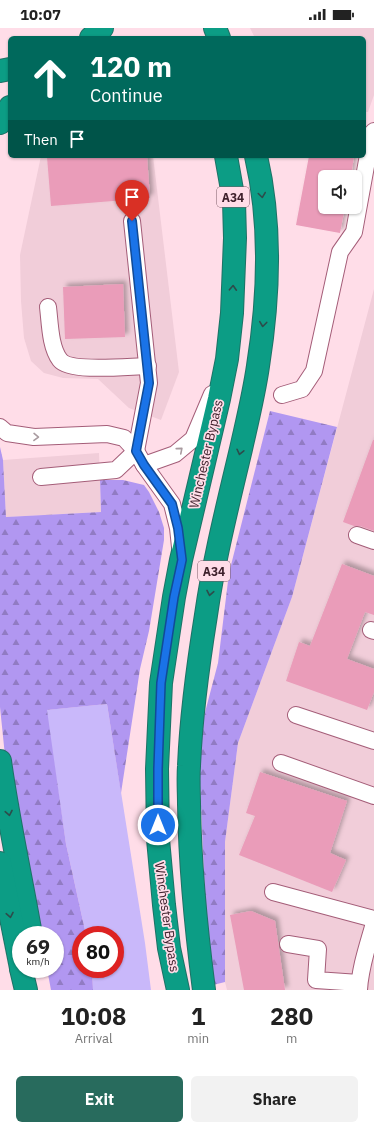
<!DOCTYPE html>
<style>
:root{--surface:#fff;--page:#f2f2f2;--text:#222;--muted:#767676;--accent:#286b5d}
body{margin:0;font-family:"IBM Plex Sans",sans-serif;background:var(--page);color:var(--text);height:100vh;display:flex;flex-direction:column;font-size:15px;white-space:nowrap}
*{box-sizing:border-box;margin:0}
p{font-size:13px;color:var(--muted)}
.icon{flex:none;width:22px;height:22px;fill:none;stroke:currentColor;stroke-width:2;stroke-linecap:round;stroke-linejoin:round}
.map{position:relative;height:962px;overflow:hidden}
.side{display:flex;flex-direction:column;background:var(--surface);flex:1}
.side>*{flex:none}
.guide{position:absolute;left:8px;top:8px;width:358px;height:122px;border-radius:6px;box-shadow:0 1px 3px #0004;background:#00695c;color:#fff;overflow:hidden}
.tools{position:absolute;left:318px;top:142px;display:grid;gap:8px}
.tools a{display:grid;place-items:center;width:44px;height:44px;border-radius:6px;background:var(--surface);box-shadow:0 1px 3px #0004;font-size:20px}
.speed{position:absolute;left:12px;top:898px;display:flex;gap:8px;font-size:20px;font-weight:700;text-align:center}
.speed>*{display:grid;place-content:center;width:52px;height:52px;border-radius:50%;background:var(--surface);box-shadow:0 1px 3px #0004;line-height:1}
.speed small{font-size:10px;font-weight:400}
.speed .limit{border:6px solid #d22;background:#fff;color:#111}
.pin{position:absolute;display:grid;place-items:center;width:34px;height:34px;color:#fff;margin:-41px -17px;border-radius:50% 50% 50% 0;rotate:-45deg;box-shadow:0 0 4px #0007}
.pin .icon{rotate:45deg}
.me{position:absolute;width:44px;margin:-22px;rotate:0deg;stroke-linejoin:round;filter:drop-shadow(0 0 3px #0008)}
.turn{display:flex;align-items:center;gap:14px;height:84px;padding:0 16px;font-size:18px}
.turn .icon{width:52px;height:52px;stroke-width:2.5}
.turn b{display:block;font-size:28px;line-height:34px}
.then{display:flex;align-items:center;height:38px;padding:0 16px;background:#0003;gap:8px;font-size:15px}
.eta{display:flex;justify-content:space-evenly;align-items:center;height:68px;text-align:center}
.eta b{font-size:24px;font-weight:700;line-height:28px}
.primary-button{display:flex;gap:8px;margin-top:auto;padding:8px 16px}
.primary-button a{flex:1;height:46px;border-radius:6px;background:var(--accent);color:#fff;font-size:16px;font-weight:700;line-height:46px;text-align:center}
.primary-button a+a{background:var(--page);color:var(--text)}
.status{display:flex;justify-content:space-between;align-items:center;height:28px;padding:0 20px;background:var(--surface);direction:ltr}
.status svg{height:11px;fill:currentColor}
.map>svg:first-child{display:block}
</style>
<div class="status"><b>10:07</b><svg viewBox="0 0 49 12"><path d="M0 12V9h3v3zM5 12V6h3v6zM10 12V3h3v9zM15 12V0h3v12zM26 1h20v11H26zM47 4h2v5h-2z"/></svg></div>
<div class="map">
<svg width="374" height="962" viewBox="0 0 374 962">
<defs>
<pattern id="forest-firs" width="22" height="20" patternUnits="userSpaceOnUse"><rect width="22" height="20" fill="#b197f1"/><path d="M5 1l3.5 6h-7zM16 11l3.5 6h-7z" fill="#917bc3"/></pattern>
<filter id="shadow"><feDropShadow dx="3.5" dy="-3.5" stdDeviation="2" flood-color="#0004"/></filter>
</defs>
<rect width="100%" height="100%" fill="#ffdde8"/>
<g fill="#f1cdd9">
<polygon points="250,0 374,0 374,67 368,84 364,84 364,10 255,10"/>
<polygon points="41,128 153,128 179,344 161,392 129,380 98,351 63,350 44,345 31,333 24,310 21,273 20,227"/>
<polygon points="374,261 374,962 227,962 225,954 225,814 238,715 292,569"/>
<polygon points="99,425 101,484 6,489 3,432"/>
</g>
<polygon fill="#c9b8fa" points="107,676 145,915 151,962 93,962 92,941 115,941 115,907 86,907 66,816 46,682"/>
<g fill="url(#forest-firs)">
<polygon points="270,383 337,399 292,569 238,715 225,814 225,954 209,958 198,711 218,635 229,545"/>
<polygon points="0,419 3,432 6,489 101,484 100,452 123,452 144,457 149,464 159,484 164,500 164,512 149,603 140,641 121,765 107,676 47,682 66,816 86,907 81,907 81,941 92,941 93,962 51,962 47,941 55,941 55,907 40,907 5,728 0,679"/>
</g>
<g fill="#ea9cb9" filter="url(#shadow)">
<polygon points="60,128 147,128 150,170 51,178 47,129"/>
<polygon points="309,128 354,128 351,149 325,149 325,179 345,179 340,205 296,197"/>
<polygon points="123,256 125,309 65,311 63,259"/>
<polygon points="373,412 374,412 374,503 360,498 354,498 343,494"/>
<polygon points="342,536 374,548 374,587 365,584 347,631 374,641 374,664 367,682 286,653 299,614 310,618"/>
<polygon points="260,744 347,773 330,825 346,832 332,864 239,827 255,788 246,785"/>
<polygon points="251,883 275,893 285,962 244,962 230,887"/>
</g>
<g fill="none" stroke-linecap="round" stroke-linejoin="round">
<defs>
<g id="minor">
<path d="M48 279C50 295 50 319 60 332 70 345 131 338 148 338"/>
<polyline points="282,367 302,361 314,343 340,224 354,204 372,105 374,103"/>
<polyline points="0,399 7,405 34,409 107,406 124,410 136,423 144,437 172,476 178,500 180,519"/>
<polyline points="144,437 175,426 193,411 212,366"/>
<polyline points="41,449 116,442 136,423 149,355 132,193"/>
<polyline points="357,507 374,513"/>
<polyline points="371,602 374,603"/>
<polyline points="296,687 374,713"/>
<polyline points="281,735 374,768"/>
<polyline points="273,864 374,891"/>
<polyline points="288,916 318,921 316,952 359,955"/>
<path d="M359 962C360 939 368 917 374 895"/>
</g>
<g id="highway">
<polyline points="215,0 219,10"/>
<polyline points="91,10 102,0"/>
<polyline points="0,43 10,41"/>
<polyline points="0,95 10,79"/>
<path d="M0 733C8 791 21 849 31 907"/>
<polyline points="0,835 21,940"/>
<polyline points="21,941 26,962"/>
<polyline points="178,962 169,920 164,877 158,811 157,741 161,655 174,569 181,532 219,371 227,331 232,285 235,210 234,173 226,128"/>
<path d="M204 962C196 900 190 839 189 776 189 764 188 751 189 738 191 688 198 637 206 587 214 531 228 476 241 421 247 394 254 366 258 338 269 269 272 197 256 128"/>
</g>
</defs>
<use href="#minor" stroke="#a45d78" stroke-width="18"/>
<use href="#highway" stroke="#1e7266" stroke-width="24"/>
<use href="#minor" stroke="#fff" stroke-width="16"/>
<use href="#highway" stroke="#0c9d85" stroke-width="22"/>
</g>
<defs><path id="oneway-chevron" d="M-2-3.5L2.5 0L-2 3.5" fill="none" stroke-width="1.6" stroke-linecap="round" stroke-linejoin="round"/></defs>
<g stroke="#2d4c4b">
<use href="#oneway-chevron" transform="translate(262 167) rotate(82)"/>
<use href="#oneway-chevron" transform="translate(233 260) rotate(-87)"/>
<use href="#oneway-chevron" transform="translate(263 296) rotate(97)"/>
<use href="#oneway-chevron" transform="translate(240 424) rotate(103)"/>
<use href="#oneway-chevron" transform="translate(210 565) rotate(101)"/>
<use href="#oneway-chevron" transform="translate(9 785) rotate(79)"/>
<use href="#oneway-chevron" transform="translate(10 887) rotate(79)"/>
</g>
<g stroke="#a99ba0">
<use href="#oneway-chevron" transform="translate(36 409) rotate(1)"/>
<use href="#oneway-chevron" transform="translate(180 422) rotate(-41)"/>
</g>
<g fill="none" stroke-linecap="round" stroke-linejoin="round">
<defs>
<polyline id="route" points="132,193 149,355 136,423 144,437 172,476 178,500 182,532 174,569 161,655 158,741 158,797"/>
</defs>
<use href="#route" stroke="#114b97" stroke-width="10"/>
<use href="#route" stroke="#1a73e8" stroke-width="7"/>
</g>
<g text-anchor="middle" dominant-baseline="central" stroke-width="3.5" stroke-linejoin="round" paint-order="stroke">
<g fill="#ffdde8" stroke="#795964" stroke-width="1">
<rect x="217" y="159" width="32" height="20" rx="3"/>
<rect x="198" y="533" width="32" height="20" rx="3"/>
</g>
<g font-size="12" font-weight="bold" fill="#3f212c">
<text x="233" y="169">A34</text>
<text x="214" y="543">A34</text>
</g>
<g font-size="13" fill="#3f212c" stroke="#ffdde8">
<text transform="translate(206 426) rotate(-77)">Winchester Bypass</text>
<text transform="translate(167 889) rotate(82)">Winchester Bypass</text>
</g>
</g>
</svg>
<div class="tools">
<a><svg class="icon" aria-label="sound" viewBox="0 0 24 24"><path d="M4 9h4l5-4v14l-5-4H4zM17 9q2 3 0 6"/></svg></a>
</div>
<div class="speed"><div>69<small>km/h</small></div><div class="limit">80</div></div>
<div class="pin" style="left:132px;top:193px;background:#d93025"><svg class="icon" aria-label="arrive" viewBox="0 0 24 24"><path d="M6 21V4h12l-3 4 3 4H6"/></svg></div>
<svg class="me" style="left:158px;top:797px" viewBox="-20 -20 40 40"><circle r="17" fill="#1a73e8" stroke="#fff" stroke-width="3"/><path d="M0-11L8 9 0 5-8 9z" fill="#fff"/></svg>
<div class="guide">
<div class="turn"><svg class="icon" aria-label="ahead" viewBox="0 0 24 24"><path d="M12 20V5M6 11l6-6 6 6"/></svg><div><b>120 m</b>Continue</div></div>
<div class="then">Then<svg class="icon" aria-label="arrive" viewBox="0 0 24 24"><path d="M6 21V4h12l-3 4 3 4H6"/></svg></div>
</div>
</div>
<section class="side">
<div class="eta">
<div><b>10:08</b><p>Arrival</p></div>
<div><b>1</b><p>min</p></div>
<div><b>280</b><p>m</p></div>
</div>
<div class="primary-button"><a>Exit</a><a>Share</a></div>
</section>
